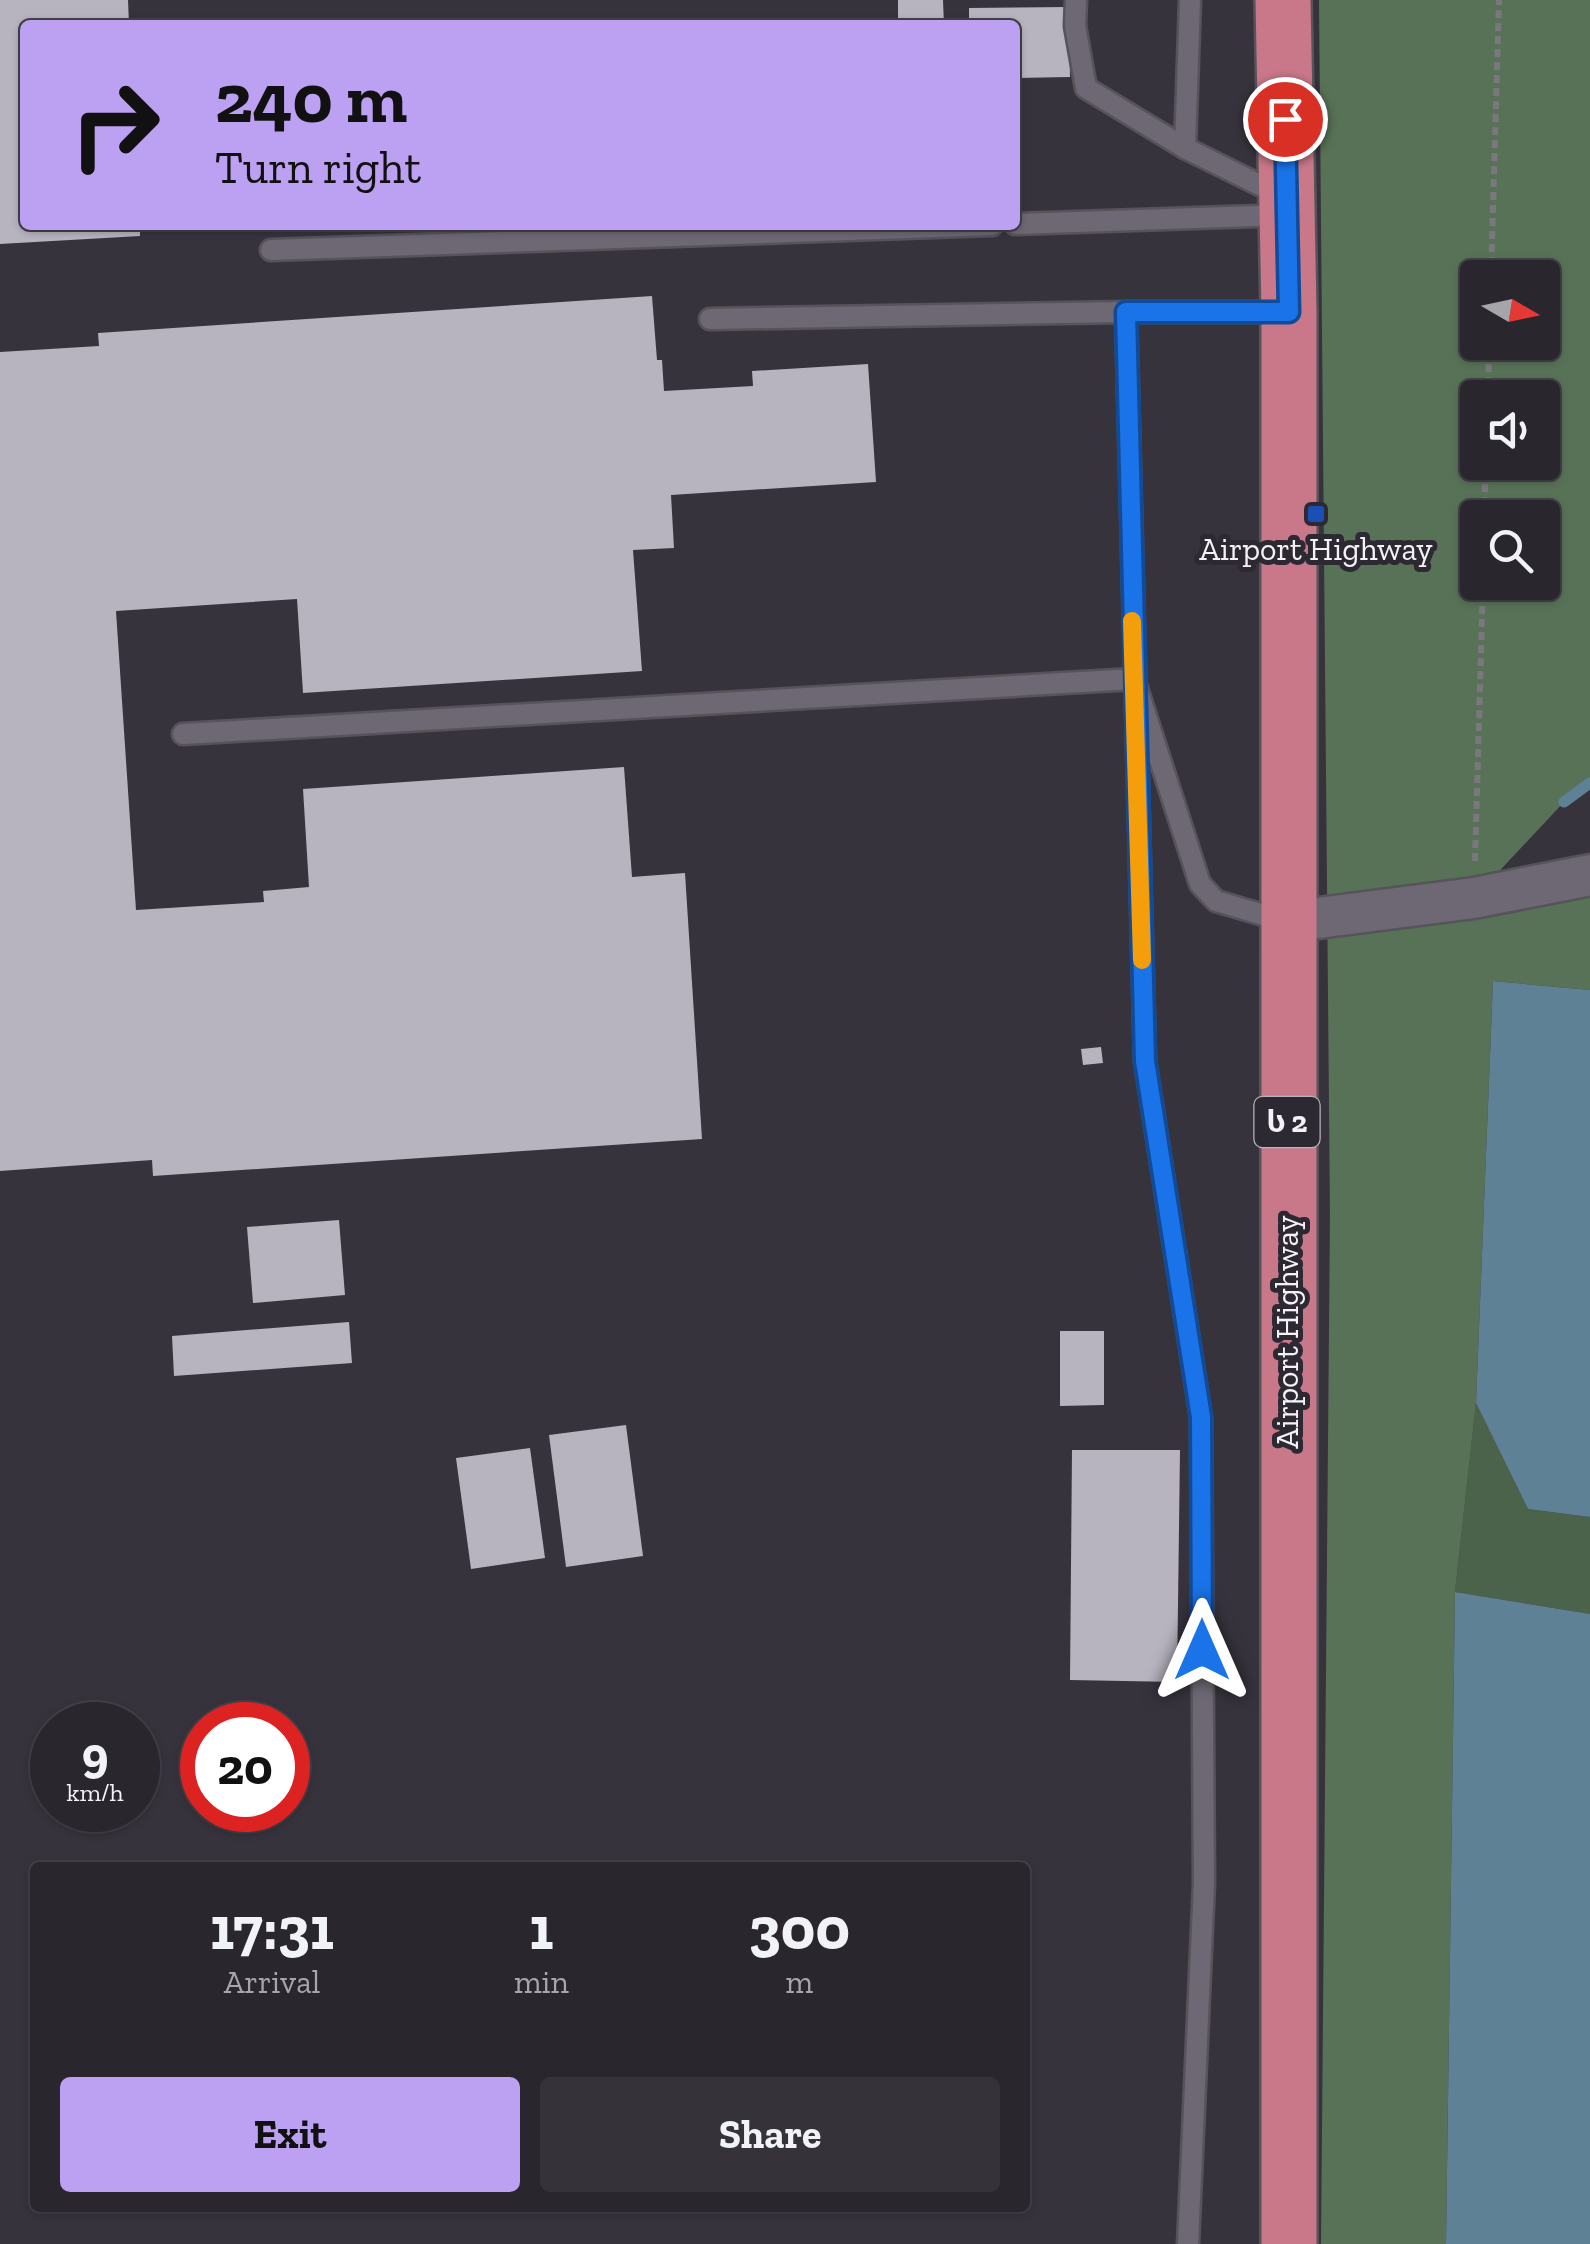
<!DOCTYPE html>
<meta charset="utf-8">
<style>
:root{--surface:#29262e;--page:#35323a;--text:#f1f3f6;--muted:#a5a5aa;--line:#45434a;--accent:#bca0f2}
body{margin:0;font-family:"Zilla Slab","Noto Sans Georgian",serif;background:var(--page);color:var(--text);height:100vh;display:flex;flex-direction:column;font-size:38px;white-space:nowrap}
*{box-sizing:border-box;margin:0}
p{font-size:32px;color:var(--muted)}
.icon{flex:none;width:55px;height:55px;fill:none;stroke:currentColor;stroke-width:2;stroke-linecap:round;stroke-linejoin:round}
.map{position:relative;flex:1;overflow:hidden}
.side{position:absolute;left:30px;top:1862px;width:1000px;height:350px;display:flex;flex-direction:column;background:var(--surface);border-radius:10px;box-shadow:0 2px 8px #0004,0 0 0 2px var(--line)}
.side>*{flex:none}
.hud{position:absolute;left:20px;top:20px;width:1000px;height:210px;border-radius:10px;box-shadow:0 2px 8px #0004,0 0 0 2px var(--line);background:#bca0f2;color:#111;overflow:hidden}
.needle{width:65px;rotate:99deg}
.buttons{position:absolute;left:1460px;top:260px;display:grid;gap:20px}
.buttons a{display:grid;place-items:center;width:100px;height:100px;border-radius:10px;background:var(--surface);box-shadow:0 2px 8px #0004,0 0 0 2px var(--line);font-size:50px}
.speed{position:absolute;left:30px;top:1702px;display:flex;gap:20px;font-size:50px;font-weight:700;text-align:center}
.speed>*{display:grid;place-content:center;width:130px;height:130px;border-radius:50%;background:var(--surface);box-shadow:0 2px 8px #0004,0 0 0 2px var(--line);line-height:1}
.speed small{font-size:25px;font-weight:400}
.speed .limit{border:15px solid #d22;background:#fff;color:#111}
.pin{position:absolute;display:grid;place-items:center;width:85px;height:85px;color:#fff;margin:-42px;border:5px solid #fff;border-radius:50%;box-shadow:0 2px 10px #0007}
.me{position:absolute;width:110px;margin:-55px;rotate:0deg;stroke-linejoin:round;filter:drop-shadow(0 0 8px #0008)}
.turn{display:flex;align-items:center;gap:35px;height:210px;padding:0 30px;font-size:45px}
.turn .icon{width:130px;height:130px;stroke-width:2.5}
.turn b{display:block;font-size:70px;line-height:85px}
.eta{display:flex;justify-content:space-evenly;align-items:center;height:170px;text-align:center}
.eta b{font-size:60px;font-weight:700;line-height:70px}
.button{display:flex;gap:20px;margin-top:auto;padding:20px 30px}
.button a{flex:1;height:115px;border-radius:10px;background:var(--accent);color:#111;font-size:40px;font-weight:700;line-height:115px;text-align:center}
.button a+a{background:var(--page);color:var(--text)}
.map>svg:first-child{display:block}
</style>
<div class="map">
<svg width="1590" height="2244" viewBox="0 0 1590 2244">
<rect width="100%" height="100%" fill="#37333d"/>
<polygon fill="#4b634b" points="1476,1403 1528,1509 1590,1517 1590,1614 1455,1592"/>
<path fill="#587257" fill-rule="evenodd" d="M1319 0H1590V783L1564 802 1475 897 1590 875V990L1493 981 1476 1403 1455 1592 1446 2244H1321L1330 1215ZM1478 278H1542V342H1478ZM1478 398H1542V462H1478ZM1478 518H1542V582H1478Z"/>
<g fill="#5e8196">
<polygon points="1493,981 1590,990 1590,1517 1528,1509 1476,1403"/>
<polygon points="1455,1592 1590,1614 1590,2244 1446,2244"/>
</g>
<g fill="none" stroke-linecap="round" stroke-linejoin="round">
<polyline stroke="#5e8196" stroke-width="11" points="1564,802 1590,783"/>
</g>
<g fill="#b7b3bf">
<polygon points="0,0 128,0 129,25 25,25 25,225 140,225 140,236 0,244"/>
<polygon points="898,0 943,0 944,25 898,25"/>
<polygon points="1069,7 1070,77 1015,78 1015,25 969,25 969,8"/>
<polygon points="652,296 657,360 662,360 664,391 753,386 752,371 868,364 876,482 671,495 674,548 633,550 642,671 303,693 297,599 116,611 136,910 264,902 263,891 309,887 303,789 624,767 632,877 685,873 702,1139 153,1176 152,1160 0,1171 0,352 99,346 98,333"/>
<polygon points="1101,1047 1103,1063 1083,1065 1081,1049"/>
<polygon points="339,1220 345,1295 253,1303 247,1227"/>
<polygon points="349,1322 352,1363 174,1376 172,1336"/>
<polygon points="1060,1331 1104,1331 1104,1405 1060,1406"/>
<polygon points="626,1425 643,1556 566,1567 549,1435"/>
<polygon points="530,1448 545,1558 471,1569 456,1458"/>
<polygon points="1072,1450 1180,1450 1177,1682 1070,1680"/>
</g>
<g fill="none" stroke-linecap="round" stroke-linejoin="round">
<defs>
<g id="lane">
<polyline points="1076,0 1075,26 1086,88 1185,148"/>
<polyline points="1190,0 1185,148 1280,195"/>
<polyline points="1015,224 1284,215"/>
<polyline points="271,250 992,225"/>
<polyline points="710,319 1126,312"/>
<polyline points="183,734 1134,679 1200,884 1216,901 1284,921"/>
<polyline points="1188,2244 1204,1883 1201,1417 1145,1061 1126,312 1287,312"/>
</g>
<polyline id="street" points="1287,922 1474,898 1590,875"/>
<polyline id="highway" points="1283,0 1289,312 1289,2244"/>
</defs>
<use href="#lane" stroke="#56535a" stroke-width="25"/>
<use href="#street" stroke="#56535a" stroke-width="45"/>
<use href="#highway" stroke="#56535a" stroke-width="60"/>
<g stroke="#7b777f" stroke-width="6" stroke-dasharray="8 5" stroke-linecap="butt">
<polyline points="1491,278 1499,0"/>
<polyline points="1488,398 1489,342"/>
<polyline points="1484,518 1486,462"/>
<polyline points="1475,861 1483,582"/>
</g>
<use href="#lane" stroke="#6d6873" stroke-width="20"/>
<use href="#street" stroke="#6d6873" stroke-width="40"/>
<use href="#highway" stroke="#c97889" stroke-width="55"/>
</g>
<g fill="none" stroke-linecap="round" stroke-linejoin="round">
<defs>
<polyline id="route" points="1202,1650 1201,1417 1145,1061 1126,312 1289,312 1285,119"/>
</defs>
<use href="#route" stroke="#114b97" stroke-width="25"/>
<use href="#route" stroke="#1a73e8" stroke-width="18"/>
<polyline stroke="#f59e0b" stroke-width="18" points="1132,621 1142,960"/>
</g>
<rect fill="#1a4fb4" stroke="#2d2932" stroke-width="4" x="1306" y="504" width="20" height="20" rx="5"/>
<g text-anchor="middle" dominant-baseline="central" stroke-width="10" stroke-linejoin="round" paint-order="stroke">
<rect fill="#2d2932" stroke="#b8b5bc" stroke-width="2.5" x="1254.5" y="1097" width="65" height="50" rx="8"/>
<g font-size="30" font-weight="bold" fill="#f4f1f7">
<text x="1287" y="1122">ს 2</text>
</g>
<g font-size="32" fill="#f4f1f7" stroke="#2d2932">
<text x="1316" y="549">Airport Highway</text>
</g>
<g font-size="32" fill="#f4f1f7" stroke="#2d2932">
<text transform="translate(1287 1332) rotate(-90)">Airport Highway</text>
</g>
</g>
</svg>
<div class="buttons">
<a><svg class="needle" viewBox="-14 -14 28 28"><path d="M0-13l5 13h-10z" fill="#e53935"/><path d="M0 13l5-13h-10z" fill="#a5a5aa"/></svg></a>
<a><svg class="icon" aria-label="sound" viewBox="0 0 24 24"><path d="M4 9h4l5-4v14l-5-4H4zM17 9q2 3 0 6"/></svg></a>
<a><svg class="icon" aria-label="search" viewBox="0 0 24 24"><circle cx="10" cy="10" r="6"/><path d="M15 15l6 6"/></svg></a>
</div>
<div class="speed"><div>9<small>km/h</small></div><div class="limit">20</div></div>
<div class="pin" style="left:1285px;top:119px;background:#d93025"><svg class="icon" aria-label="arrive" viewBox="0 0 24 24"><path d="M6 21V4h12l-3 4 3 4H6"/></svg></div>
<svg class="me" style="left:1202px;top:1650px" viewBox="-20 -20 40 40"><path d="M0-17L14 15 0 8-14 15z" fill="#1a73e8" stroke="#fff" stroke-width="4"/></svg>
<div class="hud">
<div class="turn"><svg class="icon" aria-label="right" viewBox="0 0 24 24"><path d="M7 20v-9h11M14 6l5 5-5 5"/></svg><div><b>240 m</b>Turn right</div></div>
</div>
<section class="side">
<div class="eta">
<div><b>17:31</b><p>Arrival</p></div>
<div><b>1</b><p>min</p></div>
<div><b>300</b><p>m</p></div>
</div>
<div class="button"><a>Exit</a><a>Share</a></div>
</section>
</div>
